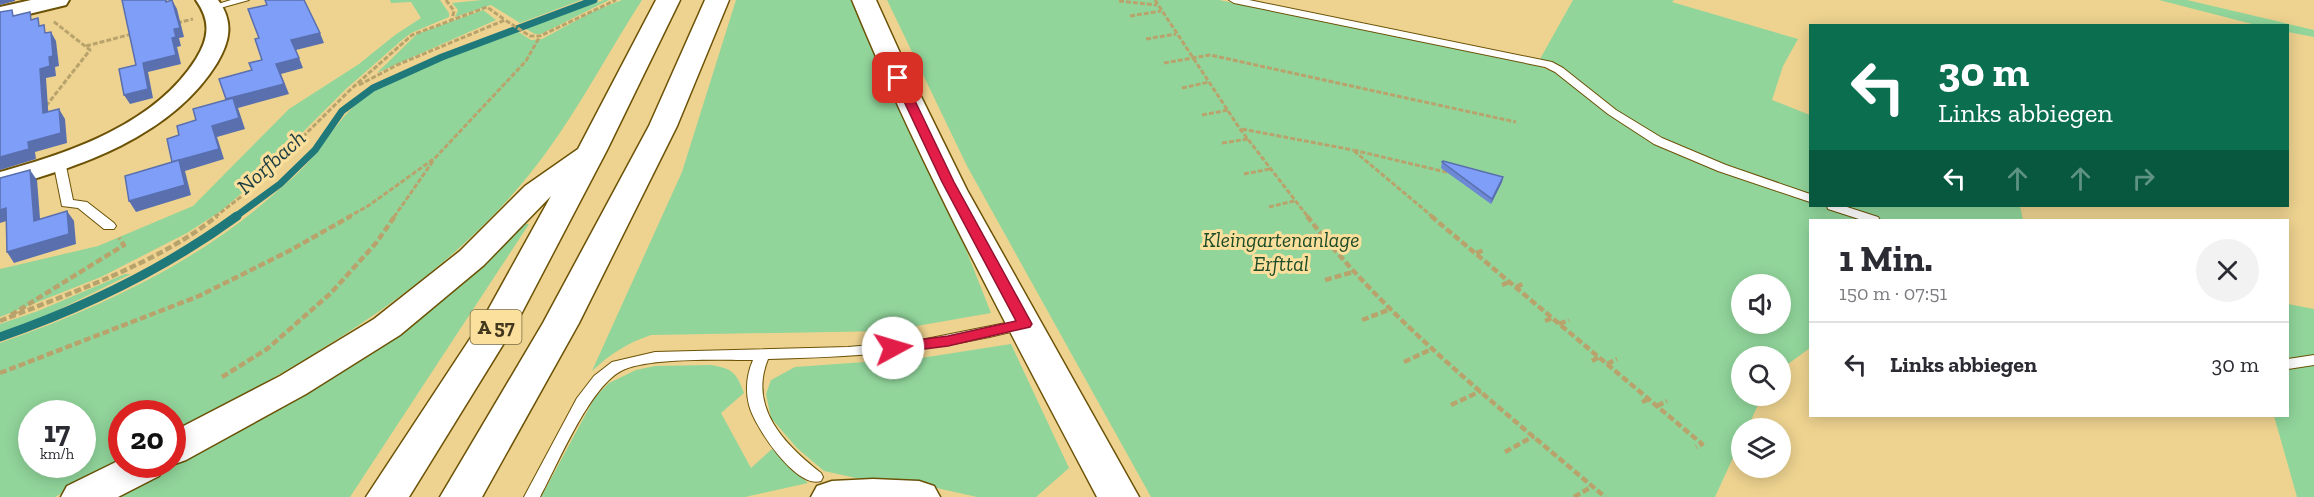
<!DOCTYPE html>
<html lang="de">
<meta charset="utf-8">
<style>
:root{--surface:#fff;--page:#f2f2f3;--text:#2b2b33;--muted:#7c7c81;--line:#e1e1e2}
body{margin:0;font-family:"Zilla Slab",serif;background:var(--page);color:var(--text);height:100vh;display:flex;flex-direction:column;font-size:22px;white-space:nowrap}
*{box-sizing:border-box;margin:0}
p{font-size:20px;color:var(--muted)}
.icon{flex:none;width:33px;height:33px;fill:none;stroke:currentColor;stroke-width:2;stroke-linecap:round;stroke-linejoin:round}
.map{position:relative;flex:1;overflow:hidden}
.sheet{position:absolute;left:1809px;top:219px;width:480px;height:198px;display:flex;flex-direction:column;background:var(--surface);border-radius:0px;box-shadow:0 3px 15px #0003}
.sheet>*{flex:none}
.guide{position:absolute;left:1809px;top:24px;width:480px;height:183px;border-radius:0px;box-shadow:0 3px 15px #0003;background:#0b6e4f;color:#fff;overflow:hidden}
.tools{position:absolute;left:1731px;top:274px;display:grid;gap:12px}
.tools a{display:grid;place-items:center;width:60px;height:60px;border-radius:50%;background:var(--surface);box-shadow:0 3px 15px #0003;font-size:30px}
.speed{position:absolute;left:18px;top:400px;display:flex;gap:12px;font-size:30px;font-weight:700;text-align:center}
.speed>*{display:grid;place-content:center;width:78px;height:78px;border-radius:50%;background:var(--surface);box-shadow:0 3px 15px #0003;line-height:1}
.speed small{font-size:15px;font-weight:400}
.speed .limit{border:9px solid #d22;background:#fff;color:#111}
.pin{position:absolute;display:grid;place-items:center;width:51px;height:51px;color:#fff;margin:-26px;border-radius:12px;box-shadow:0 3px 9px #0006}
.me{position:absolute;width:66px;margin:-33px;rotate:84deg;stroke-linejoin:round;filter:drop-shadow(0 0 4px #0008)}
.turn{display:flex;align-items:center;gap:21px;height:126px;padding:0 30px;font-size:27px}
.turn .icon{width:78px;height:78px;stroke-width:2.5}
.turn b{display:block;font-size:42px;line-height:51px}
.lanes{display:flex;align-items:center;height:57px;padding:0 30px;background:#0003;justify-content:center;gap:30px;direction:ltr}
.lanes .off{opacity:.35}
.round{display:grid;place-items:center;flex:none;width:63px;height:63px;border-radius:32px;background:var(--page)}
.summary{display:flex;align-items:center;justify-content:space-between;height:102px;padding:0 30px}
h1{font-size:36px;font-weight:800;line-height:45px}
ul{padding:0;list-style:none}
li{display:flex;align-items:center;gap:18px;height:84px;padding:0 30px;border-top:2px solid var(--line)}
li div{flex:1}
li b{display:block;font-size:22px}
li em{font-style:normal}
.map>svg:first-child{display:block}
</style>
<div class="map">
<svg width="2314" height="497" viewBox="0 0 2314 497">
<rect width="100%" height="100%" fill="#eed390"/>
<g fill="#91d59b" fill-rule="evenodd">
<polygon points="390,0 440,0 449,13 449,17 411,33 402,40 346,89 243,192 221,211 187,233 101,277 0,317 0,269 98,246 193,206 289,109 359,64 395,35 421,18 411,2 391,3"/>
<polygon points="482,0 581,0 520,23 491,5 455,17 458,10 452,3"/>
<polygon points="604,0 609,0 541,34 535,34 524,28"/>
<path d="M622 0H642C609 51 581 105 545 154 452 282 308 360 173 434L172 414H122L121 462 55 497H0V343C97 309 197 263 274 194 287 183 300 172 310 160 331 135 346 108 374 90 417 63 470 50 517 31L531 40 542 39 594 11ZM32 414H82V465H32Z"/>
<path d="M736 0H854L894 98 965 247 991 313 888 331 651 335C627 343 610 354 592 371L682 172Z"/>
<path d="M887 0H1219L1532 64 1557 73 1625 124 1810 200V206H1825L1864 220H1810V348L1781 369 1780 357H1742V396H1762L1747 429H1742L1741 440 1715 497H1151L967 166ZM1742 285H1780V324H1742Z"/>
<polygon points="1573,0 1674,0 1672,2 1798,39 1783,66 1772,100 1810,115 1810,195 1719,163 1648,131 1591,93 1555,65 1540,59"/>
<polygon points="2159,0 2187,0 2314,30 2314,37 2288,32 2288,26 2256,25"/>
<polygon points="483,10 496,20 377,73 417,34"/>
<polygon points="1839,206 2020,206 2023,220 1880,220"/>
<polygon points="523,224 529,224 350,497 110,497 172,465"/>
<polygon points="125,274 131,274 52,313 0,334 0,324 38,311"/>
<polygon points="2288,304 2314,309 2314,357 2288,359"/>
<polygon points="1011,344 1069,468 1036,497 977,497 919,484 865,480 824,471 797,448 771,418 766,394 771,380 795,367 921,358"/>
<path d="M711 365C733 369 736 372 744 393L721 413 751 468 772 449 808 483 745 497H541L595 397 609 383 636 370 655 366Z"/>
<polygon points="2314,365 2314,497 2297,497 2274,416 2288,416 2288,369"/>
</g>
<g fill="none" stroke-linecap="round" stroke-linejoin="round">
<polyline stroke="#1f787a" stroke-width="7" points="235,217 280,184 315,150 342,111 373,88 442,57 594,0"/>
<path stroke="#1f787a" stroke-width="9" d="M0 337C83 308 166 268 237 216"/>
<defs>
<g id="service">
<polygon points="231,0 249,0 213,10 208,7"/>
<polygon points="1229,0 1249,0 1552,62 1563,68 1616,110 1662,138 1726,165 1810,194 1810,202 1718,171 1654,144 1608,114 1555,72 1545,67 1234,3"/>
<polygon points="59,157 65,161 73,200 87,202 114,223 116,226 114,229 104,229 78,208 62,206 53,161"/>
<polygon points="1827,206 1844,206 1878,217 1880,220 1862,220 1828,209"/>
<path d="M1025 319 1032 324 1030 327C944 351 857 357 768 359 748 408 785 445 821 473L823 477 821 481C796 489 754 426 749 405 745 389 747 374 753 360 722 360 647 357 621 371 589 388 558 464 540 497H524L577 398 594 376 612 362 655 352 848 347 916 341Z"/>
<polygon points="2314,355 2314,365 2288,369 2288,359"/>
</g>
<g id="minor">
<polygon points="31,0 69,0 66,5 0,21 0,7"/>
<path d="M196 0H218C234 22 230 41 217 63 172 136 79 168 0 188V172C70 153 155 124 196 59 209 38 211 21 196 0Z"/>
</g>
<g id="motorway">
<polygon points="656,0 680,0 607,150 517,322 409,497 366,497 483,319 551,196 484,265 400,335 306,394 186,460 172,465 172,432 280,376 374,319 460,251 525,186 578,149"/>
<polygon points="705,0 729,0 677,126 579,323 482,497 440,497 543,323 649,126"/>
<path d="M852 0H876L905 64 967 190 1139 497H1097C1011 333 922 171 852 0Z"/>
<polygon points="122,459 122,465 165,465 159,476 118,497 61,497 67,486"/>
<polygon points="873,479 919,481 934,486 940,497 811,497 817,486 832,481"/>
</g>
</defs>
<use href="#service" stroke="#6b5206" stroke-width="2"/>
<use href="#minor" stroke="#6b5206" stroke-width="4"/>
<use href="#motorway" stroke="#6b5206" stroke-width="3"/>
<g stroke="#b9a36c" stroke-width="3" stroke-dasharray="5 2" stroke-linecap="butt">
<polyline points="446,0 454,11 452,19"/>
<polyline points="1155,0 1240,129 1308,217"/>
<polyline points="1119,1 1157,5"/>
<polyline points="1130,16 1161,11"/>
<polyline points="177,23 193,19"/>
<polyline points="1146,39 1176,34"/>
<polyline points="86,46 132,34"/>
<polyline points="1164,63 1210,55 1516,122"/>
<polyline points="359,85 397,65 505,20 530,36 540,36 616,0"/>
<polyline points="1182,88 1209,82"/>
<polyline points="46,106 90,50 53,21"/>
<polyline points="1202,115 1228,110"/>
<polyline points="1242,129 1353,150"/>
<polyline points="1222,143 1248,139"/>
<polyline points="1244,174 1270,169"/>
<polyline points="1269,207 1294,201"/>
<polyline points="215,217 247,192 351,89 412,35 487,7 505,20"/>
<polyline points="348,217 368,206 435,158 526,61 540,36"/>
<polyline points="394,217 433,161"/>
<polyline points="1433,217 1353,150 1450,173"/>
</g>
<g stroke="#b9a36c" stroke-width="4.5" stroke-dasharray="7 3" stroke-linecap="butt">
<path d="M1307 216C1389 322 1503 410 1605 497"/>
<polyline points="1431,216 1702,444 1696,447"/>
<polyline points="1476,253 1484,250"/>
<polyline points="1325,280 1353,272"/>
<polyline points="1502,285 1509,282"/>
<polyline points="1516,287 1525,283"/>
<polyline points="11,315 124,245 119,238"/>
<polyline points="1362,320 1391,309"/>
<path d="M0 321C70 293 159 263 217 216"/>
<polyline points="1545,321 1552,318"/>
<polyline points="1559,324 1569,320"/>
<polyline points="1592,361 1599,357"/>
<polyline points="1404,362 1434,348"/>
<polyline points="1607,364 1617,359"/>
<polyline points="0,373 199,296 289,251 351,216"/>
<polyline points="222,377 267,349 331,293 376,243 395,216"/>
<polyline points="1642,402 1649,399"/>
<polyline points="1451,405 1481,391"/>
<polyline points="1657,406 1667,401"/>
<polyline points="1505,452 1534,436"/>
<polyline points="1574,497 1593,486"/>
</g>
<use href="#service" fill="#fff" fill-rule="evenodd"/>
<use href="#minor" fill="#fff" fill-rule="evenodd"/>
<use href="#motorway" fill="#fff" fill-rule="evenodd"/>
</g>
<polygon fill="#6d88d5" points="1442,162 1503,177 1502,182 1491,204 1441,168"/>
<g fill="#596fae">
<polygon points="0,0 15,0 15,1 0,5"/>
<polygon points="172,0 177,9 184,37 179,38 181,46 177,47 181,64 148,72 153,98 130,104 124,95 143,63 172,38 174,29"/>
<polygon points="51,32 56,41 59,66 55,67 56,76 46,78 49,123 43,113 40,69 49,57"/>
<polygon points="320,33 324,43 296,50 303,68 281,74 289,94 238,108 245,129 217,137 224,159 185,171 191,195 136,212 129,201 212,126 226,99 276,64 291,40"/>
<polygon points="59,109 65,119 67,143 35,152 36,159 0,170 0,157 28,142"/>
<polygon points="30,170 37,180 41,231 34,221"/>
<polygon points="1503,177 1502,182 1491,204 1492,199"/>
<polygon points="6,208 13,219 0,223 0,210"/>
<polygon points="67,211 74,221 76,244 14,263 7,252"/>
</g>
<g fill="#7f9ef8" stroke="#596fae" stroke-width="1.5">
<polygon points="122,0 166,0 166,2 172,0 180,28 174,29 176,37 172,38 176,55 143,63 148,89 124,95 119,69 136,65"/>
<polygon points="265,0 304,0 320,33 291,40 299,58 276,64 284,84 226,99 219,79 252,70 249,63 262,60 255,39 259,38 248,9 267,5"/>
<polygon points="12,10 13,16 30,12 31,20 38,18 39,26 44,25 45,33 51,32 53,56 49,57 50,66 40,69 43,113 59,109 61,133 28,142 29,149 0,157 0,12"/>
<polygon points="233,98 239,118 212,126 219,149 172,162 167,139 179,135 177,126 196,120 193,109"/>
<polygon points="179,160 185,185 129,201 125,176"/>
<polygon points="1443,161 1503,177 1492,199 1442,162"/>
<polygon points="30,170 34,221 67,211 69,234 7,252 6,208 0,210 0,178"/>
</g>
<polygon fill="#e11d48" stroke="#92132f" stroke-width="1.5" points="898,75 904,78 954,182 1032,324 1030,327 948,346 893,353 886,348 893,343 948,336 1016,321 942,182 893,78"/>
<g text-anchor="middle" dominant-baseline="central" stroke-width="6" stroke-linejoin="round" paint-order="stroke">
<rect fill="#fbe09d" stroke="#7a6a43" stroke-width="1.5" x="470.5" y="310" width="51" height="34" rx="4.5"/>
<g font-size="20" font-weight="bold" fill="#43381d">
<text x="496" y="327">A 57</text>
</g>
<g font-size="21" font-style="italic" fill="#1e4c28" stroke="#fbe09d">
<text x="1281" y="239">Kleingartenanlage<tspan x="1281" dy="24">Erfttal</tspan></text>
</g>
<g font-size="22" font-style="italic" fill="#1c3d42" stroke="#fbe09d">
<text transform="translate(271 162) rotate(-42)">Norfbach</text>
</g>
</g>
</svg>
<div class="tools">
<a><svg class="icon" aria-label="sound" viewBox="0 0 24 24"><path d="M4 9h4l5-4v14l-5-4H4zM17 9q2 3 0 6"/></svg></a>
<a><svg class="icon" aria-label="search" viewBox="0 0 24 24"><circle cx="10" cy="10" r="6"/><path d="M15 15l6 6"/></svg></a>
<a><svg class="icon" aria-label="layers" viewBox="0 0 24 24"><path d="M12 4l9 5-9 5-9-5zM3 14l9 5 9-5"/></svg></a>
</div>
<div class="speed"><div>17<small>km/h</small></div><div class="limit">20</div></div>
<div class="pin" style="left:898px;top:78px;background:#d93025"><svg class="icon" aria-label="arrive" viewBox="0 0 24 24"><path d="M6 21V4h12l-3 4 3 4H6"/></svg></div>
<svg class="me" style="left:893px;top:348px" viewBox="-20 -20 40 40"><circle r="19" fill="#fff"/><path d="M0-13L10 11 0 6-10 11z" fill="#e11d48"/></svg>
<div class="guide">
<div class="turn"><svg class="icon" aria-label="left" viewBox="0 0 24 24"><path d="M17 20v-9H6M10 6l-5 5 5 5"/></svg><div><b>30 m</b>Links abbiegen</div></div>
<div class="lanes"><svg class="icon" aria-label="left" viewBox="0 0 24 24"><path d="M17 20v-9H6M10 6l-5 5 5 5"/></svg><svg class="icon off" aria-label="ahead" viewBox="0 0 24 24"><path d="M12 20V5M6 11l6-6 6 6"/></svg><svg class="icon off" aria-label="ahead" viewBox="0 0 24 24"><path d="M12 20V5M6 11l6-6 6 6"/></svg><svg class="icon off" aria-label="right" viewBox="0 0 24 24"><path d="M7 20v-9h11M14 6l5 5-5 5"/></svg></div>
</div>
<section class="sheet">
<div class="summary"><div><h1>1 Min.</h1><p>150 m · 07:51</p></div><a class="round"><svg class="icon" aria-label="close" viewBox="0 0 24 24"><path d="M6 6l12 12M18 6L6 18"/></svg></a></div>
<ul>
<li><svg class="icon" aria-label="left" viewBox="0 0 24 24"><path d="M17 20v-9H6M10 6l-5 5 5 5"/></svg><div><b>Links abbiegen</b></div><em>30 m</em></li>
</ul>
</section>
</div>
